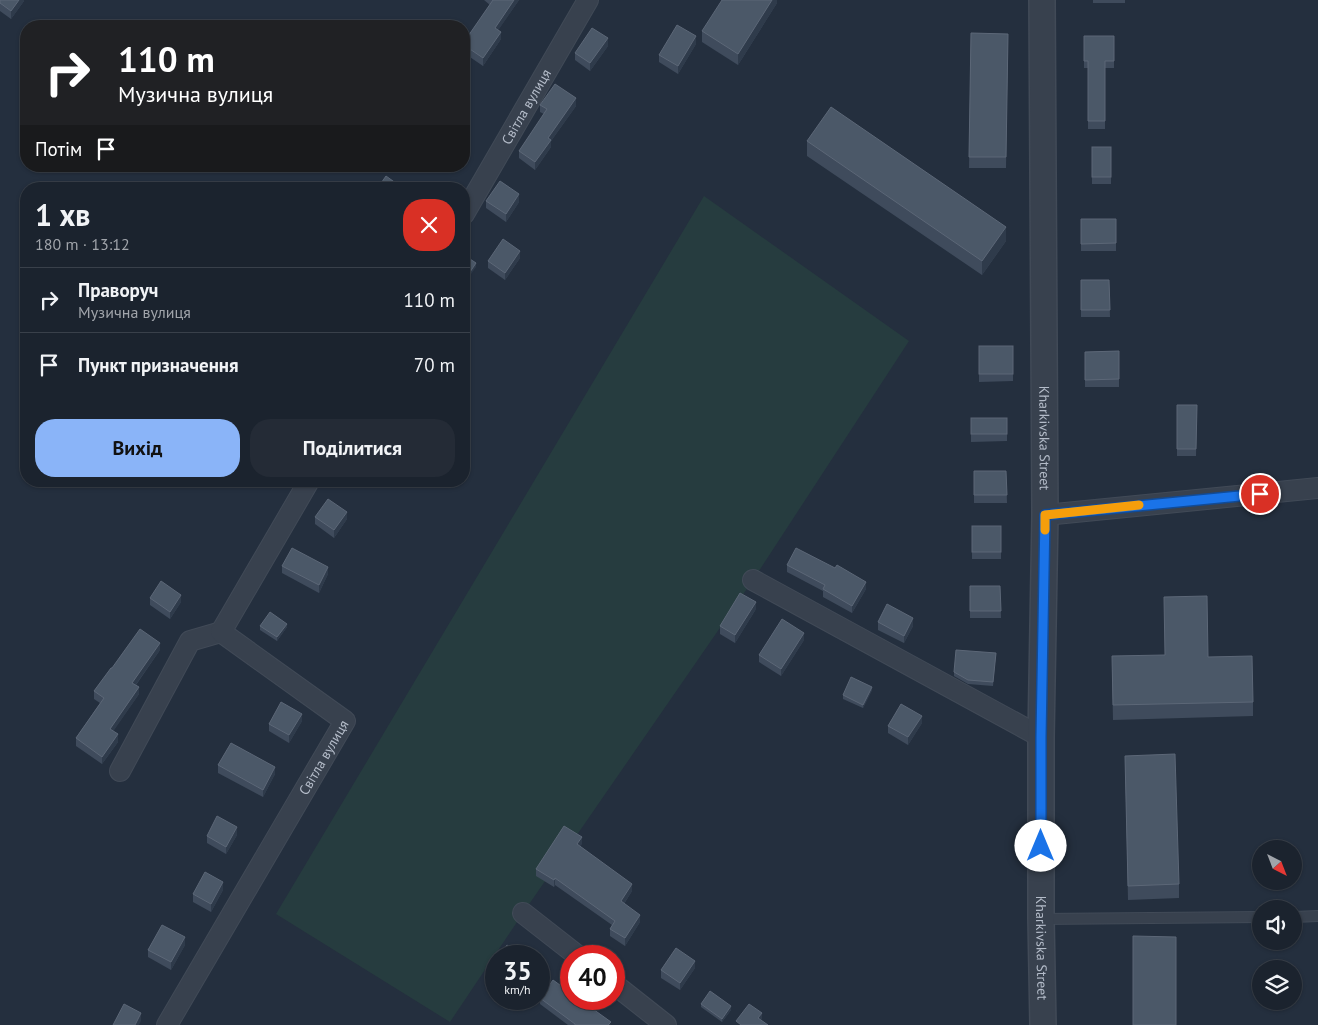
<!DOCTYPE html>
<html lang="uk">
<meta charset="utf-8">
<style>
:root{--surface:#1b232e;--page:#242b36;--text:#f1f3f6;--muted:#a0a4aa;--line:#39404a;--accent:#8ab4f8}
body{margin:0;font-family:"PT Sans",sans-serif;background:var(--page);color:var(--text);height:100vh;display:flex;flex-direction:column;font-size:19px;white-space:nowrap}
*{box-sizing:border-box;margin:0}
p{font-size:16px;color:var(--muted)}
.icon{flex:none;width:28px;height:28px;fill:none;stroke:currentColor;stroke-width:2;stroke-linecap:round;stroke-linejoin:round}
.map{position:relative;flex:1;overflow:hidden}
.sheet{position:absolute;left:20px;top:182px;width:450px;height:305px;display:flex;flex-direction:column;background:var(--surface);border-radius:20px;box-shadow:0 1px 4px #0004,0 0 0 1px var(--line)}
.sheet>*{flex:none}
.banner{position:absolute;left:20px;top:20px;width:450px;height:152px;border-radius:20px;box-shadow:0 1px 4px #0004,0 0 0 1px var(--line);background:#202124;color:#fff;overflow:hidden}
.needle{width:32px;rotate:138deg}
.tools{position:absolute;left:1252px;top:840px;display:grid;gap:10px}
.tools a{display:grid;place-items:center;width:50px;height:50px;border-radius:50%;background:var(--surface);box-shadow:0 1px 4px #0004,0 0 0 1px var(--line);font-size:25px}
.speed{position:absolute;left:485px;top:945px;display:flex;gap:10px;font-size:25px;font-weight:700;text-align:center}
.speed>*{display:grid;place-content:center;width:65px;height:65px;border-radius:50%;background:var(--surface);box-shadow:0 1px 4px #0004,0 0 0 1px var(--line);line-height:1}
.speed small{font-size:12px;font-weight:400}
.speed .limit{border:8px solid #d22;background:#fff;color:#111}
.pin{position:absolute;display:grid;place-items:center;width:42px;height:42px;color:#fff;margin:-21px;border:2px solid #fff;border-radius:50%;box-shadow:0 1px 5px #0007}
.me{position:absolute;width:55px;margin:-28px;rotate:0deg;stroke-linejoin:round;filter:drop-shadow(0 0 4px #0008)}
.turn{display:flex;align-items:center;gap:18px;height:105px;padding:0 15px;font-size:22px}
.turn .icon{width:65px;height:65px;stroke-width:2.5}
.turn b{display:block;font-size:35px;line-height:42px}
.then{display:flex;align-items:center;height:48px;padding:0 15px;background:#0003;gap:10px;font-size:19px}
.round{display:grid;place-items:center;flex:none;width:52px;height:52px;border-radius:20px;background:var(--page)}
.overview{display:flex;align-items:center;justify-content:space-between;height:85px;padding:0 15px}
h1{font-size:30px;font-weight:800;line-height:38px}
.action{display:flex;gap:10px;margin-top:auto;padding:10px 15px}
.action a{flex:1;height:58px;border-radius:20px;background:var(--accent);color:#111;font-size:20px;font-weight:800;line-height:58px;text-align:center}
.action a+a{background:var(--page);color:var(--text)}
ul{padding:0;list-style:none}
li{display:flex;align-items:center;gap:15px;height:65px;padding:0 15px;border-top:1px solid var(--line)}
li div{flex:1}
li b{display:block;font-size:19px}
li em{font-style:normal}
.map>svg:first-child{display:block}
</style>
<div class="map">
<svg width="1318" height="1025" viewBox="0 0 1318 1025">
<rect width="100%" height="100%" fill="#242f3e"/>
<polygon fill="#263c3f" points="704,196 909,341 753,580 523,913 450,1022 276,914"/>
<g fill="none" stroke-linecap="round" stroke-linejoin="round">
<defs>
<g id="service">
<polyline points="1294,917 1318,916"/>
<polyline points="1041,919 1261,917"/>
</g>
<g id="minor">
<path id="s1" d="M464 214 588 0"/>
<polyline points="1045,515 1318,488"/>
<polyline points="753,580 1041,737"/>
<polyline points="120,771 190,641 221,632"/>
<polyline points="523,913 578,956"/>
<polyline points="614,984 666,1025"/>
<path id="s2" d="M167 1025 345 721 221 632 309 481"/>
</g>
<g id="tertiary">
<path id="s3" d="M1042 0 1045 515 1041 737V919L1043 1025"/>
</g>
</defs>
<use href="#service" stroke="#414a57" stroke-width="12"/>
<use href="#minor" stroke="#414a57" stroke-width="22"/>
<use href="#tertiary" stroke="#414a57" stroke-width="28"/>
<use href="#service" stroke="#38414e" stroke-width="10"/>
<use href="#minor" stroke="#38414e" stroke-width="20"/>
<use href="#tertiary" stroke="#38414e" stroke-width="25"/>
</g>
<g fill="#3f4b5c">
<polygon points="0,0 24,0 24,1 11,19 0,11"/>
<polygon points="484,0 519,0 498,30 501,39 483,66 464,53 464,42 490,5"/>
<polygon points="777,0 777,3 738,65 702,42 702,31"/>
<rect x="1093" y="0" width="32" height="3"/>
<polygon points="971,33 1008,34 1006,168 969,168"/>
<polygon points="1084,36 1114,36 1114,68 1105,68 1105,129 1088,129 1088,68 1084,68"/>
<polygon points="696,44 678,74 659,62 659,55"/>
<polygon points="608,46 590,71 575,60 575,53"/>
<polygon points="540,105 576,106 551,141 551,147 535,170 519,158 519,151 544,114 540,112"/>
<polygon points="807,141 1006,241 982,275 807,156"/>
<rect x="1092" y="147" width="19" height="37"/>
<polygon points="486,201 519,202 506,222 486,208"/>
<rect x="1081" y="219" width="35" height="32"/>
<polygon points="520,258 505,280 488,268 488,261"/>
<polygon points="1081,280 1109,280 1110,317 1081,317"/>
<polygon points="979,346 1013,346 1013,381 979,382"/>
<polygon points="1119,351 1119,387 1085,387 1085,352"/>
<polygon points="1177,405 1197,405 1196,456 1177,456"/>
<polygon points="971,418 1007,418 1007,441 971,442"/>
<polygon points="974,471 1006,471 1007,503 974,503"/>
<polygon points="239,481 250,481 246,486"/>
<polygon points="363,481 375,481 371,487"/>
<polygon points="315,517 347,519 334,538 315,524"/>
<rect x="972" y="526" width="29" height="33"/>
<polygon points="787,565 866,589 852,613 823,597 823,591 787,572"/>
<polygon points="282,566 328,574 319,593 282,573"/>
<polygon points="970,586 1000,586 1001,618 970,618"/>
<polygon points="150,598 181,602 170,619 150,605"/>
<polygon points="756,609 735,643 720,634 720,626"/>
<polygon points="878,622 913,626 904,643 878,630"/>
<polygon points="260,626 287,627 277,641 260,630"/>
<polygon points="804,640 781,676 759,662 759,655"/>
<polygon points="160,650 136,685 139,694 113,731 118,742 102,764 76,746 76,738 100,703 94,699 94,691 112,668"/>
<polygon points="996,653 993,686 968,684 954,676 954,672"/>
<polygon points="1208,657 1253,702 1253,716 1113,720 1112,670"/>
<polygon points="872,690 863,708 843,699 843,695"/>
<polygon points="302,721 289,743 269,731 269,724"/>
<polygon points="922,723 908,745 888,733 888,726"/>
<polygon points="1125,756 1179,884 1179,898 1128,900"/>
<polygon points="218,765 275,774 263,797 218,773"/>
<polygon points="237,835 226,854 207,843 207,836"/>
<polygon points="582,844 580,846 632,891 624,904 640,922 625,946 610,936 610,929 612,925 555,885 554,887 536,876 536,869"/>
<polygon points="223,890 211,912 193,902 193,894"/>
<polygon points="185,945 171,970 148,957 148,950"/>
<polygon points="496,960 496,976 492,973 492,966"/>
<polygon points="695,968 680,990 661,978 661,970"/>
<polygon points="540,998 611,1025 568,1025 540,1004"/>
<polygon points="701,1004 731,1010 722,1022 701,1007"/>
</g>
<g fill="#2f3b4b">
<polygon points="19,0 24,0 24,1 11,19 11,11"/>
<polygon points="514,0 519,0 495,35 495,28"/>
<polygon points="772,0 777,0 777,3 738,65 738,54"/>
<polygon points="501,32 501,39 483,66 483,58"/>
<polygon points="696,36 696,44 678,74 678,66"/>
<polygon points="608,38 608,46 590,71 590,63"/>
<polygon points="576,98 576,106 551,141 551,147 535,170 535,162 548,138"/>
<polygon points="519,194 519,202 506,222 506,214"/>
<polygon points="1006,227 1006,241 982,275 982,261"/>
<polygon points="520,251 520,258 505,280 505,273"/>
<polygon points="476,263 476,267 464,284 464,281"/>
<polygon points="468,299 468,306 464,312 464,305"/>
<polygon points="371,481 375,481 371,487"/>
<polygon points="347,512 347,519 334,538 334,530"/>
<polygon points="328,567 328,574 319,593 319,585"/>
<polygon points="866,582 866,589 852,613 852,606"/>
<polygon points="181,595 181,602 170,619 170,612"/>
<polygon points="756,602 756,609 735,643 735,635"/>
<polygon points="913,618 913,626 904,643 904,636"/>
<polygon points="287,624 287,627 277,641 277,637"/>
<polygon points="804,633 804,640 781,676 781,669"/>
<polygon points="160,643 160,650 132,690 132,683"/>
<polygon points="139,687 139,694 110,736 110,729"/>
<polygon points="872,687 872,690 863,708 863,705"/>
<polygon points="302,714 302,721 289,743 289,735"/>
<polygon points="922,716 922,723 908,745 908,737"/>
<polygon points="118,734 118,742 102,764 102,757"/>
<polygon points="275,767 275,774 263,797 263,790"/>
<polygon points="237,827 237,835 226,854 226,847"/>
<polygon points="582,837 582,844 577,851 577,844"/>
<polygon points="555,878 555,885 554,887 554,880"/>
<polygon points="223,882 223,890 211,912 211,904"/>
<polygon points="632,884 632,891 621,908 621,901"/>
<polygon points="640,915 640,922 625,946 625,938"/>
<polygon points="185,937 185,945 171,970 171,962"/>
<polygon points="695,961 695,968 680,990 680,983"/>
<polygon points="731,1006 731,1010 722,1022 722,1019"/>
<polygon points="141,1013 141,1021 139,1025 135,1025"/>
<polygon points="762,1013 762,1019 758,1024 758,1018"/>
</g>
<g fill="#4b5868" stroke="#5c6777">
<polygon points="0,0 19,0 11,11 0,3"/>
<polygon points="493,0 514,0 495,28 501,32 483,58 464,45 464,42"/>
<polygon points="722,0 772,0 738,54 702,31"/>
<polygon points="677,25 696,36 678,66 659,55"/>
<polygon points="592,28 608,38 590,63 575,53"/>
<polygon points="971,33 1008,34 1006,157 969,157"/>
<polygon points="1084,36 1114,36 1114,61 1105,61 1105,121 1088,121 1088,61 1084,61"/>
<polygon points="555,84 576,98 548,138 551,140 535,162 519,151 547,109 540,105"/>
<polygon points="831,107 1006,227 982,261 807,141"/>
<rect x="1092" y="147" width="19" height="30"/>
<polygon points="386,176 404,189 377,189"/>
<polygon points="500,181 519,194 506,214 486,201"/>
<polygon points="1081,219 1116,219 1116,243 1081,244"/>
<polygon points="503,239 520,251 505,273 488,261"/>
<polygon points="464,255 476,263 464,281"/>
<polygon points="1081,280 1109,280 1110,310 1081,310"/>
<polygon points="464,296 468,299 464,305"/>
<rect x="979" y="346" width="34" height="28"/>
<polygon points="1119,351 1119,379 1085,380 1085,352"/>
<polygon points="1177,405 1197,405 1196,449 1177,449"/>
<rect x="971" y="418" width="36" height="16"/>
<polygon points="974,471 1006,471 1007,495 974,495"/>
<polygon points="328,499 347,512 334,530 315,517"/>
<rect x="972" y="526" width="29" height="26"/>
<polygon points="292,548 328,567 319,585 282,566"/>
<polygon points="796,548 835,568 837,565 866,582 852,606 823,589 825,585 787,565"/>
<polygon points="161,581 181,595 170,612 150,598"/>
<polygon points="970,586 1000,586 1001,611 970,611"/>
<polygon points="740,593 756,602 735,635 720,626"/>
<polygon points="1207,596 1208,657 1252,656 1253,702 1113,705 1112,656 1165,655 1164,597"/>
<polygon points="887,604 913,618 904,636 878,622"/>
<polygon points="270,612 287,624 277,637 260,626"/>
<polygon points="782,619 804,633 781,669 759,655"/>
<polygon points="140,629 160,643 132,683 139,687 110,729 118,734 102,757 76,738 104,698 94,691 111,668 112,668"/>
<polygon points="956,650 996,653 993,682 968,680 954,672"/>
<polygon points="851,677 872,687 863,705 843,695"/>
<polygon points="281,702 302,714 289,735 269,724"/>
<polygon points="901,704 922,716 908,737 888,726"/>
<polygon points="231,743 275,767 263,790 218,765"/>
<polygon points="1175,754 1179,884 1128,886 1125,756"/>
<polygon points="217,816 237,827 226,847 207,836"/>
<polygon points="564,826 582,837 577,844 632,884 621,901 640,915 625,938 610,929 615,921 555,878 554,880 536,869"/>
<polygon points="205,872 223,882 211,904 193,894"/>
<polygon points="162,925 185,937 171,962 148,950"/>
<polygon points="1133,936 1176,937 1176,1025 1133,1025"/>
<polygon points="507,945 522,956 499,956"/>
<polygon points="676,948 695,961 680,983 661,970"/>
<polygon points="496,960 496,968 492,966"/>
<polygon points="553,980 571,993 571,999 579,999 611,1022 608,1025 575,1025 575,1024 540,998"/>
<polygon points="710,991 731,1006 722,1019 701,1004"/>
<polygon points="124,1004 141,1013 135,1025 113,1025"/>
<polygon points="749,1004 762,1013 758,1018 768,1025 741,1025 736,1021"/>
</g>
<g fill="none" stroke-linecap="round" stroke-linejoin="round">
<defs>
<polyline id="route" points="1041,846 1041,737 1045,515 1260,494"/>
</defs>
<use href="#route" stroke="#114b97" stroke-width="12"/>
<use href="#route" stroke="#1a73e8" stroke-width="9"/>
<polyline stroke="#f59e0b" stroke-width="9" points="1045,530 1045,515 1139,505"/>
</g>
<g text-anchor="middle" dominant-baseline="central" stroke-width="5" stroke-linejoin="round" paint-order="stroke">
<g font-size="14" fill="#b4bcc9" stroke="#1d2633">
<text stroke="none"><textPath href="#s1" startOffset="124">Світла вулиця</textPath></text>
<text stroke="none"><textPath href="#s3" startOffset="438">Kharkivska Street</textPath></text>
<text stroke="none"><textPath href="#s2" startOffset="310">Світла вулиця</textPath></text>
<text stroke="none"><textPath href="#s3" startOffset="948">Kharkivska Street</textPath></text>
</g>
</g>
</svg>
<div class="tools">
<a><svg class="needle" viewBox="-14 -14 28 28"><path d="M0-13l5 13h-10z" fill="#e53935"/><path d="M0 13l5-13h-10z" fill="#a0a4aa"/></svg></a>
<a><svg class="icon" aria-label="sound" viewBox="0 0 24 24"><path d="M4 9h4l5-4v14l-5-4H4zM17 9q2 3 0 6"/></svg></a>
<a><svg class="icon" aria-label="layers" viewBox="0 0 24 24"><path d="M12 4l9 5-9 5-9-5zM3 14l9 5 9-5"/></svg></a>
</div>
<div class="speed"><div>35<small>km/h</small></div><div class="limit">40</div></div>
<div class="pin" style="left:1260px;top:494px;background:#d93025"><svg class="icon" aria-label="arrive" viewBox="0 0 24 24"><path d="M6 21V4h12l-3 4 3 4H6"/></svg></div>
<svg class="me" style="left:1041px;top:846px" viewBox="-20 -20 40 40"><circle r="19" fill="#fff"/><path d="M0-13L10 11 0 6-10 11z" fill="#1a73e8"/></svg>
<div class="banner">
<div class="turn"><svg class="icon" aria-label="right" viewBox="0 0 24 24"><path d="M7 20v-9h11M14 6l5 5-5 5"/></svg><div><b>110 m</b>Музична вулиця</div></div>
<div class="then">Потім<svg class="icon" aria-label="arrive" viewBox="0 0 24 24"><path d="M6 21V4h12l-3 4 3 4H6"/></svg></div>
</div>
<section class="sheet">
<div class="overview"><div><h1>1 хв</h1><p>180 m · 13:12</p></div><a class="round" style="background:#d93025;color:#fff"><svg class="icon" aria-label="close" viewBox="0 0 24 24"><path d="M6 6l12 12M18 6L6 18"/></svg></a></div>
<ul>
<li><svg class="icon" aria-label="right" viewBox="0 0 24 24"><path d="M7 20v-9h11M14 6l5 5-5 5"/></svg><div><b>Праворуч</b><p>Музична вулиця</p></div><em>110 m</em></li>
<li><svg class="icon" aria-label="arrive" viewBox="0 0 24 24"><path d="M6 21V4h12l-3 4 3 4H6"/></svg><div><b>Пункт призначення</b></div><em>70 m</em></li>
</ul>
<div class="action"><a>Вихід</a><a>Поділитися</a></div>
</section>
</div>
